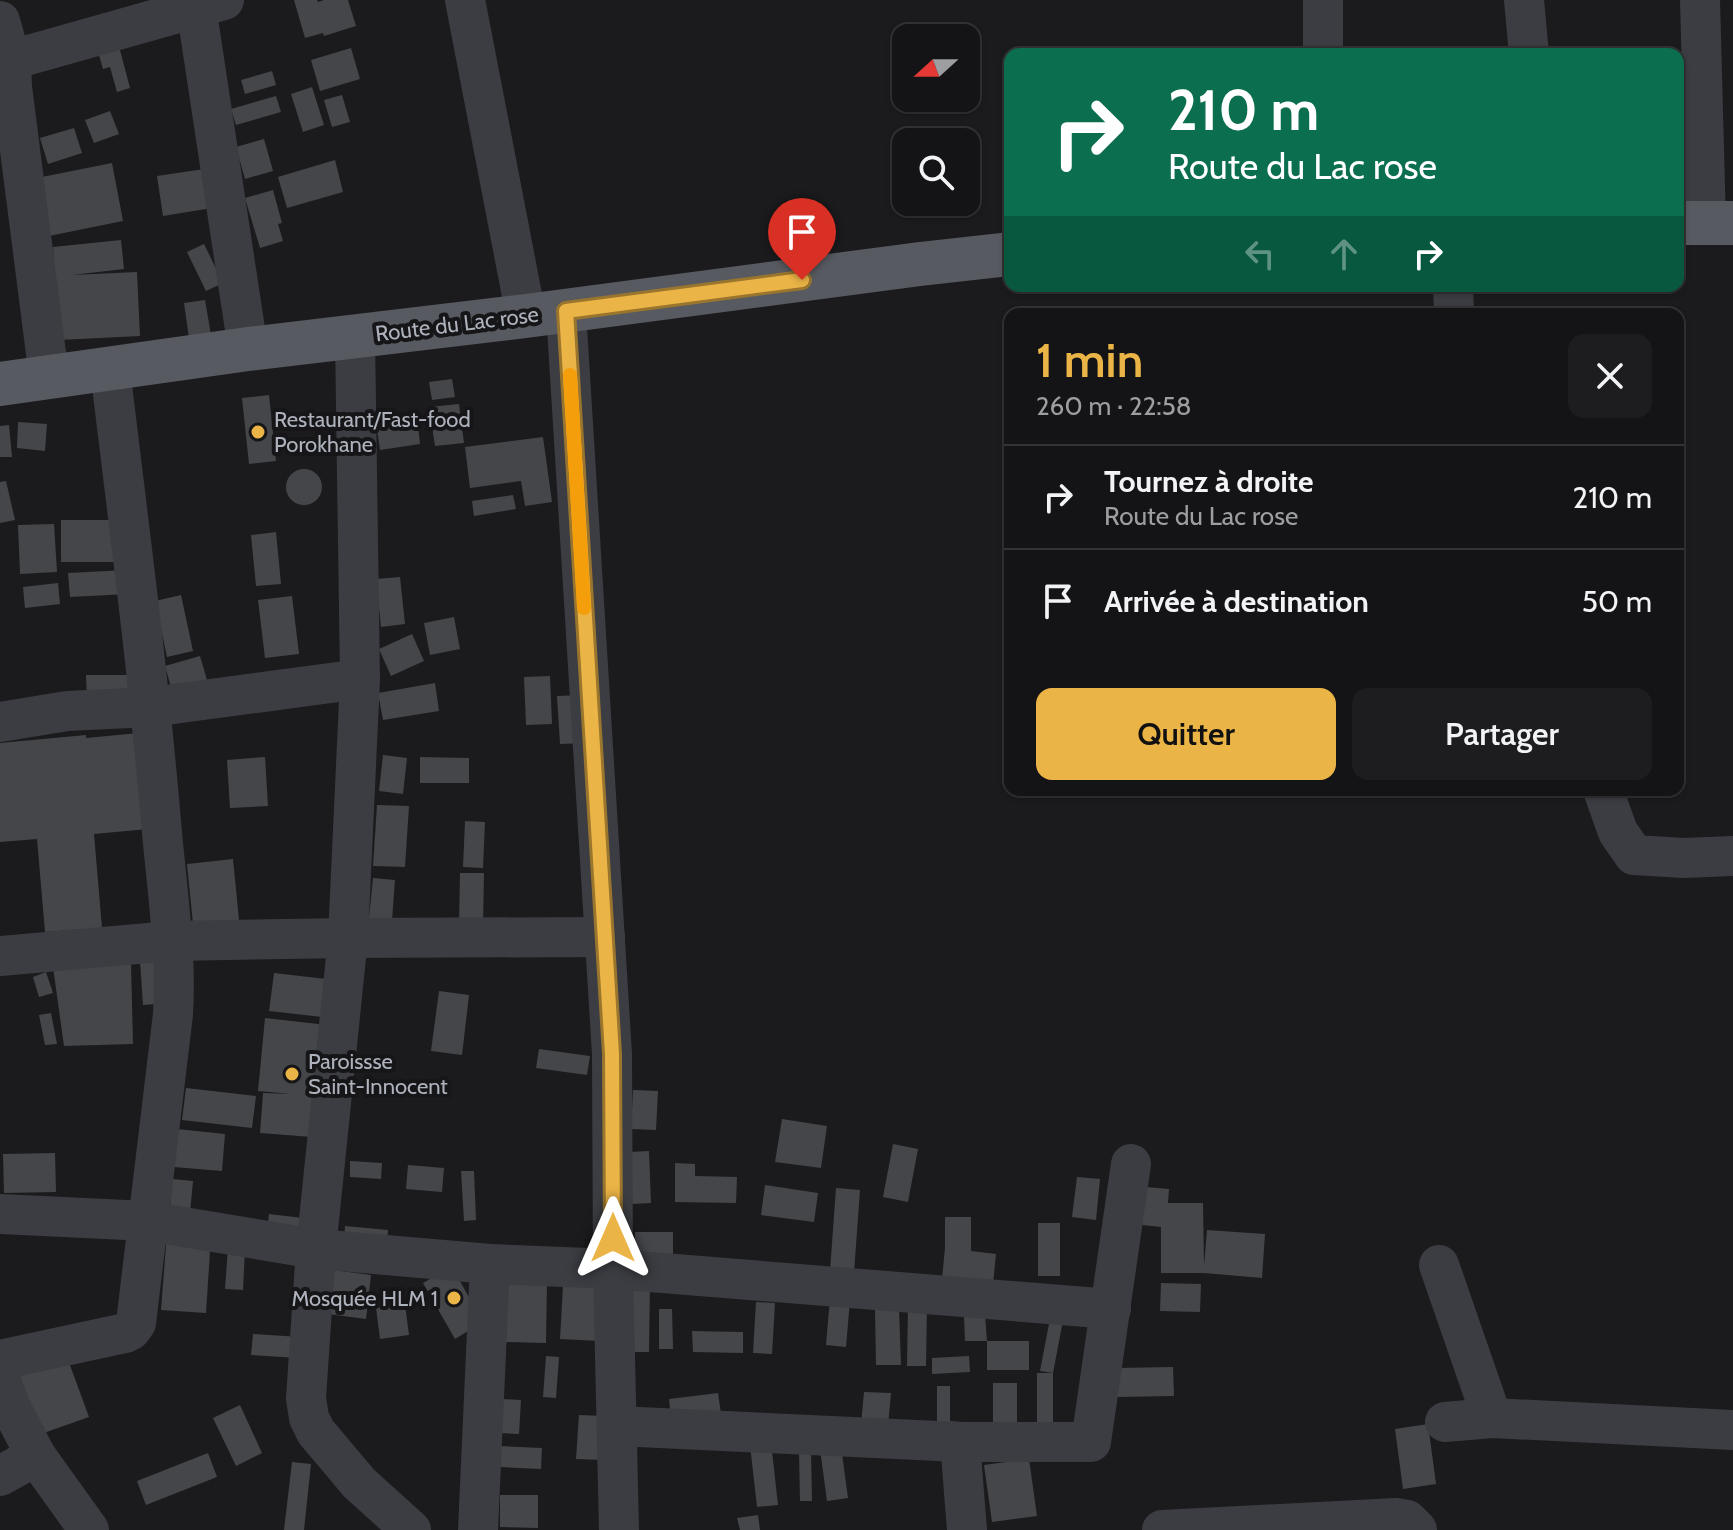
<!DOCTYPE html>
<html lang="fr">
<meta charset="utf-8">
<style>
:root{--surface:#141416;--page:#1d1d1f;--text:#f1f3f6;--muted:#9d9ea1;--line:#333335;--accent:#ebb446}
body{margin:0;font-family:Cabin,sans-serif;background:var(--page);color:var(--text);height:100vh;display:flex;flex-direction:column;font-size:30px;white-space:nowrap}
*{box-sizing:border-box;margin:0}
p{font-size:26px;color:var(--muted)}
.icon{flex:none;width:44px;height:44px;fill:none;stroke:currentColor;stroke-width:2;stroke-linecap:round;stroke-linejoin:round}
.map{position:relative;flex:1;overflow:hidden}
.sheet{position:absolute;left:1004px;top:308px;width:680px;height:488px;display:flex;flex-direction:column;background:var(--surface);border-radius:16px;box-shadow:0 2px 6px #0004,0 0 0 2px var(--line)}
.sheet>*{flex:none}
.guide{position:absolute;left:1004px;top:48px;width:680px;height:244px;border-radius:16px;box-shadow:0 2px 6px #0004,0 0 0 2px var(--line);background:#0b6e4f;color:#fff;overflow:hidden}
.needle{width:52px;rotate:249deg}
.buttons{position:absolute;left:892px;top:24px;display:grid;gap:16px}
.buttons a{display:grid;place-items:center;width:88px;height:88px;border-radius:16px;background:var(--surface);box-shadow:0 2px 6px #0004,0 0 0 2px var(--line);font-size:40px}
.pin{position:absolute;display:grid;place-items:center;width:68px;height:68px;color:#fff;margin:-82px -34px;border-radius:50% 50% 50% 0;rotate:-45deg;box-shadow:0 0 8px #0007}
.pin .icon{rotate:45deg}
.me{position:absolute;width:88px;margin:-44px;rotate:0deg;stroke-linejoin:round;filter:drop-shadow(0 0 6px #0008)}
.turn{display:flex;align-items:center;gap:28px;height:168px;padding:0 32px;font-size:36px}
.turn .icon{width:104px;height:104px;stroke-width:2.5}
.turn b{display:block;font-size:56px;line-height:68px}
.lanes{display:flex;align-items:center;height:76px;padding:0 32px;background:#0003;justify-content:center;gap:40px;direction:ltr}
.lanes .off{opacity:.35}
.round{display:grid;place-items:center;flex:none;width:84px;height:84px;border-radius:16px;background:var(--page)}
.overview{display:flex;align-items:center;justify-content:space-between;height:136px;padding:0 32px}
h1{font-size:48px;font-weight:600;line-height:60px;color:var(--accent)}
.button{display:flex;gap:16px;margin-top:auto;padding:16px 32px}
.button a{flex:1;height:92px;border-radius:16px;background:var(--accent);color:#111;font-size:32px;font-weight:600;line-height:92px;text-align:center}
.button a+a{background:var(--page);color:var(--text)}
ul{padding:0;list-style:none}
li{display:flex;align-items:center;gap:24px;height:104px;padding:0 32px;border-top:2px solid var(--line)}
li div{flex:1}
li b{display:block;font-size:30px}
li em{font-style:normal}
.map>svg:first-child{display:block}
</style>
<div class="map">
<svg width="1733" height="1530" viewBox="0 0 1733 1530">
<rect width="100%" height="100%" fill="#1b1b1d"/>
<g fill="#45464a">
<polygon points="294,0 317,0 318,2 324,0 348,0 356,26 324,36 323,33 305,38"/>
<polygon points="116,35 130,88 117,92 110,67 103,69 95,41"/>
<polygon points="351,48 360,79 320,91 311,60"/>
<polygon points="272,71 276,85 245,94 241,80"/>
<polygon points="312,87 324,125 303,132 291,94"/>
<polygon points="342,95 350,122 332,127 324,100"/>
<polygon points="276,96 281,112 236,125 231,109"/>
<polygon points="110,111 119,134 94,143 85,120"/>
<polygon points="74,128 82,153 48,164 40,138"/>
<polygon points="264,139 273,171 245,179 236,147"/>
<polygon points="335,160 343,192 287,208 278,177"/>
<polygon points="112,163 123,221 49,236 37,178"/>
<polygon points="211,168 218,207 163,216 157,176"/>
<polygon points="273,190 282,223 278,224 283,241 260,248 245,198"/>
<polygon points="121,240 124,269 72,275 137,272 140,336 59,340 53,247"/>
<polygon points="204,244 223,283 206,291 187,252"/>
<polygon points="205,300 211,335 189,338 184,303"/>
<polygon points="452,379 455,397 432,400 429,382"/>
<polygon points="269,395 276,461 249,464 242,398"/>
<polygon points="459,404 464,443 435,446 429,407"/>
<polygon points="417,417 420,444 380,450 376,422"/>
<polygon points="18,422 47,424 45,451 17,448"/>
<polygon points="9,425 12,457 0,457 0,426"/>
<polygon points="543,437 552,502 525,506 521,481 470,488 465,447"/>
<circle cx="304" cy="487" r="18"/>
<polygon points="6,481 15,520 0,523 0,482"/>
<polygon points="513,495 516,509 474,516 472,501"/>
<rect x="61" y="520" width="60" height="42"/>
<polygon points="54,524 57,572 20,574 18,525"/>
<polygon points="276,532 281,584 256,586 251,535"/>
<polygon points="127,570 129,594 70,597 68,573"/>
<polygon points="400,577 405,624 381,627 376,579"/>
<polygon points="58,583 60,604 25,608 23,587"/>
<polygon points="181,595 193,651 167,657 155,601"/>
<polygon points="292,596 299,654 265,658 258,600"/>
<polygon points="454,617 460,649 430,655 424,623"/>
<polygon points="412,634 424,661 391,676 379,649"/>
<polygon points="200,656 209,687 174,697 165,666"/>
<polygon points="86,675 134,675 135,700 87,700"/>
<polygon points="550,676 552,724 526,725 524,677"/>
<polygon points="435,683 439,711 383,720 378,693"/>
<polygon points="582,695 585,743 560,744 557,696"/>
<polygon points="139,733 148,829 94,834 102,928 45,932 37,839 0,842 0,743 86,735 86,738"/>
<polygon points="383,755 407,758 403,794 379,791"/>
<polygon points="265,757 268,806 230,808 227,760"/>
<polygon points="420,757 469,758 469,783 420,783"/>
<polygon points="377,805 409,806 405,867 373,866"/>
<polygon points="465,821 485,822 483,868 463,867"/>
<polygon points="233,859 239,920 193,924 187,864"/>
<polygon points="460,873 484,873 483,925 459,924"/>
<polygon points="373,878 395,880 392,920 369,918"/>
<polygon points="166,959 169,1003 143,1005 140,961"/>
<polygon points="131,963 133,1044 64,1046 53,967"/>
<polygon points="46,972 53,993 39,997 33,977"/>
<polygon points="274,973 326,979 322,1017 269,1011"/>
<polygon points="439,991 469,995 462,1055 431,1051"/>
<polygon points="51,1013 57,1044 45,1045 39,1015"/>
<polygon points="265,1018 336,1026 325,1138 260,1133 263,1093 292,1094 258,1091"/>
<polygon points="539,1049 590,1056 587,1075 536,1068"/>
<polygon points="186,1088 256,1096 252,1128 182,1120"/>
<polygon points="633,1090 658,1091 656,1130 631,1129"/>
<polygon points="782,1119 827,1126 821,1168 775,1162"/>
<polygon points="177,1129 225,1134 222,1171 174,1167"/>
<polygon points="893,1144 918,1149 908,1202 883,1197"/>
<polygon points="649,1151 651,1203 632,1204 629,1152"/>
<polygon points="55,1153 56,1192 4,1193 3,1154"/>
<polygon points="350,1161 382,1163 381,1179 350,1177"/>
<polygon points="675,1163 695,1164 695,1176 737,1177 736,1203 675,1202"/>
<polygon points="408,1165 444,1168 442,1192 406,1189"/>
<polygon points="461,1171 474,1171 476,1220 464,1221"/>
<polygon points="1077,1177 1100,1179 1096,1220 1072,1217"/>
<polygon points="172,1179 193,1181 190,1213 170,1211"/>
<polygon points="765,1185 818,1193 814,1222 761,1215"/>
<polygon points="1146,1187 1169,1189 1168,1203 1203,1203 1204,1266 1207,1230 1265,1234 1262,1278 1204,1273 1161,1273 1161,1227 1142,1225"/>
<polygon points="836,1188 860,1190 854,1273 830,1271"/>
<polygon points="269,1214 311,1219 310,1235 267,1231"/>
<polygon points="945,1217 971,1217 971,1251 996,1254 993,1284 942,1279 945,1248"/>
<rect x="1038" y="1223" width="22" height="53"/>
<polygon points="345,1226 388,1230 387,1246 344,1241"/>
<rect x="635" y="1232" width="38" height="33"/>
<polygon points="167,1233 211,1236 206,1313 161,1310"/>
<polygon points="228,1248 245,1249 243,1290 225,1289"/>
<polygon points="452,1267 483,1322 455,1339 423,1283"/>
<polygon points="333,1270 371,1275 366,1319 328,1314"/>
<polygon points="506,1281 547,1282 546,1343 505,1342"/>
<polygon points="631,1283 650,1283 649,1352 630,1352"/>
<polygon points="1161,1283 1201,1284 1200,1312 1160,1311"/>
<polygon points="563,1286 602,1288 600,1341 560,1339"/>
<polygon points="404,1297 409,1335 380,1339 375,1300"/>
<polygon points="830,1298 850,1300 846,1347 826,1345"/>
<polygon points="756,1302 775,1303 772,1354 753,1353"/>
<polygon points="908,1304 927,1304 926,1366 907,1366"/>
<polygon points="899,1308 901,1365 876,1365 875,1309"/>
<polygon points="1052,1308 1065,1310 1053,1373 1053,1423 1037,1423 1037,1373 1053,1373 1040,1371"/>
<polygon points="659,1309 672,1309 673,1349 659,1349"/>
<polygon points="985,1315 987,1341 965,1341 964,1316"/>
<polygon points="692,1331 743,1332 743,1353 693,1352"/>
<polygon points="253,1334 300,1337 298,1358 251,1355"/>
<rect x="987" y="1341" width="42" height="29"/>
<polygon points="546,1356 559,1357 556,1398 543,1397"/>
<polygon points="969,1356 970,1372 932,1374 932,1358"/>
<polygon points="67,1357 89,1417 38,1435 17,1375"/>
<polygon points="1173,1367 1174,1396 1117,1397 1116,1368"/>
<rect x="993" y="1383" width="24" height="51"/>
<polygon points="937,1386 950,1386 950,1421 962,1422 961,1433 937,1434"/>
<polygon points="864,1392 891,1393 888,1426 861,1425"/>
<polygon points="718,1393 721,1414 671,1420 669,1399"/>
<polygon points="502,1399 521,1400 519,1434 500,1433"/>
<polygon points="240,1405 262,1453 236,1466 213,1418"/>
<polygon points="579,1415 604,1416 602,1460 576,1459"/>
<polygon points="1428,1424 1436,1484 1403,1489 1395,1429"/>
<polygon points="771,1442 778,1505 757,1507 750,1445"/>
<polygon points="500,1446 542,1448 541,1469 499,1467"/>
<polygon points="841,1446 848,1498 827,1501 820,1449"/>
<polygon points="799,1451 811,1451 812,1501 800,1501"/>
<polygon points="208,1453 217,1477 146,1505 137,1481"/>
<polygon points="1029,1459 1037,1516 992,1522 984,1465"/>
<polygon points="292,1462 311,1464 304,1530 284,1530"/>
<polygon points="500,1495 538,1495 538,1528 500,1527"/>
<polygon points="758,1515 760,1530 740,1530 737,1518"/>
</g>
<g fill="none" stroke-linecap="round" stroke-linejoin="round">
<g stroke="#3c3d42" stroke-width="40">
<polyline points="195,0 248,349"/>
<polyline points="465,0 526,316"/>
<polyline points="1524,0 1529,54"/>
<polyline points="1700,0 1706,223"/>
<polyline points="0,21 11,60"/>
<polyline points="1323,54 1323,0"/>
<polyline points="1453,286 1454,314"/>
<polyline points="566,311 612,1054 613,1269 619,1530"/>
<polyline points="355,337 360,679 348,938 316,1249 306,1398 309,1418 316,1432 359,1483 411,1530"/>
<polyline points="49,377 12,87 11,60 224,0"/>
<polyline points="0,722 67,711 151,707 360,679"/>
<polyline points="1603,790 1618,832 1634,855 1684,858 1733,856"/>
<polyline points="0,956 171,941 348,938 605,937"/>
<polyline points="0,1214 147,1221 316,1249 490,1264 613,1269 1111,1309"/>
<polyline points="1439,1265 1492,1418"/>
<path d="M0 1360 125 1333 131 1330 136 1323 173 1014C177 952 166 883 161 821 148 670 128 519 110 369"/>
<polyline points="0,1378 10,1406 36,1456 89,1530"/>
<polyline points="1445,1422 1492,1418 1733,1430"/>
<polyline points="617,1426 960,1442 1091,1442 1131,1164"/>
<polyline points="960,1442 967,1530"/>
<polyline points="0,1476 36,1456"/>
<polyline points="478,1530 490,1264"/>
<polyline points="1162,1530 1396,1518 1407,1520 1417,1530"/>
</g>
<g stroke="#585a61" stroke-width="44">
<polyline points="1678,223 1733,223"/>
<polyline points="0,384 248,349 526,316 920,264 1010,254"/>
</g>
</g>
<g fill="none" stroke-linecap="round" stroke-linejoin="round">
<defs>
<polyline id="route" points="613,1238 612,1054 566,311 802,280"/>
</defs>
<use href="#route" stroke="#99752e" stroke-width="20"/>
<use href="#route" stroke="#ebb446" stroke-width="14"/>
<polyline stroke="#f59e0b" stroke-width="14" points="570,375 584,608"/>
</g>
<g fill="#ebb446" stroke="#161618" stroke-width="3">
<circle cx="258" cy="432" r="8"/>
<circle cx="292" cy="1074" r="8"/>
<circle cx="454" cy="1298" r="8"/>
</g>
<g text-anchor="middle" dominant-baseline="central" stroke-width="8" stroke-linejoin="round" paint-order="stroke">
<g font-size="22" fill="#aeb2bc" stroke="#161618">
<text transform="translate(457 324) rotate(-7)">Route du Lac rose</text>
</g>
<g font-size="22" fill="#aeb2bc" stroke="#161618" text-anchor="start">
<text x="274" y="419">Restaurant/Fast-food<tspan x="274" dy="25">Porokhane</tspan></text>
<text x="308" y="1061">Paroissse<tspan x="308" dy="25">Saint-Innocent</tspan></text>
<text x="438" y="1298" text-anchor="end">Mosquée HLM 1</text>
</g>
</g>
</svg>
<div class="buttons">
<a><svg class="needle" viewBox="-14 -14 28 28"><path d="M0-13l5 13h-10z" fill="#e53935"/><path d="M0 13l5-13h-10z" fill="#9d9ea1"/></svg></a>
<a><svg class="icon" aria-label="search" viewBox="0 0 24 24"><circle cx="10" cy="10" r="6"/><path d="M15 15l6 6"/></svg></a>
</div>
<div class="pin" style="left:802px;top:280px;background:#d93025"><svg class="icon" aria-label="arrive" viewBox="0 0 24 24"><path d="M6 21V4h12l-3 4 3 4H6"/></svg></div>
<svg class="me" style="left:613px;top:1238px" viewBox="-20 -20 40 40"><path d="M0-17L14 15 0 8-14 15z" fill="#ebb446" stroke="#fff" stroke-width="4"/></svg>
<div class="guide">
<div class="turn"><svg class="icon" aria-label="right" viewBox="0 0 24 24"><path d="M7 20v-9h11M14 6l5 5-5 5"/></svg><div><b>210 m</b>Route du Lac rose</div></div>
<div class="lanes"><svg class="icon off" aria-label="left" viewBox="0 0 24 24"><path d="M17 20v-9H6M10 6l-5 5 5 5"/></svg><svg class="icon off" aria-label="ahead" viewBox="0 0 24 24"><path d="M12 20V5M6 11l6-6 6 6"/></svg><svg class="icon" aria-label="right" viewBox="0 0 24 24"><path d="M7 20v-9h11M14 6l5 5-5 5"/></svg></div>
</div>
<section class="sheet">
<div class="overview"><div><h1>1 min</h1><p>260 m · 22:58</p></div><a class="round"><svg class="icon" aria-label="close" viewBox="0 0 24 24"><path d="M6 6l12 12M18 6L6 18"/></svg></a></div>
<ul>
<li><svg class="icon" aria-label="right" viewBox="0 0 24 24"><path d="M7 20v-9h11M14 6l5 5-5 5"/></svg><div><b>Tournez à droite</b><p>Route du Lac rose</p></div><em>210 m</em></li>
<li><svg class="icon" aria-label="arrive" viewBox="0 0 24 24"><path d="M6 21V4h12l-3 4 3 4H6"/></svg><div><b>Arrivée à destination</b></div><em>50 m</em></li>
</ul>
<div class="button"><a>Quitter</a><a>Partager</a></div>
</section>
</div>
